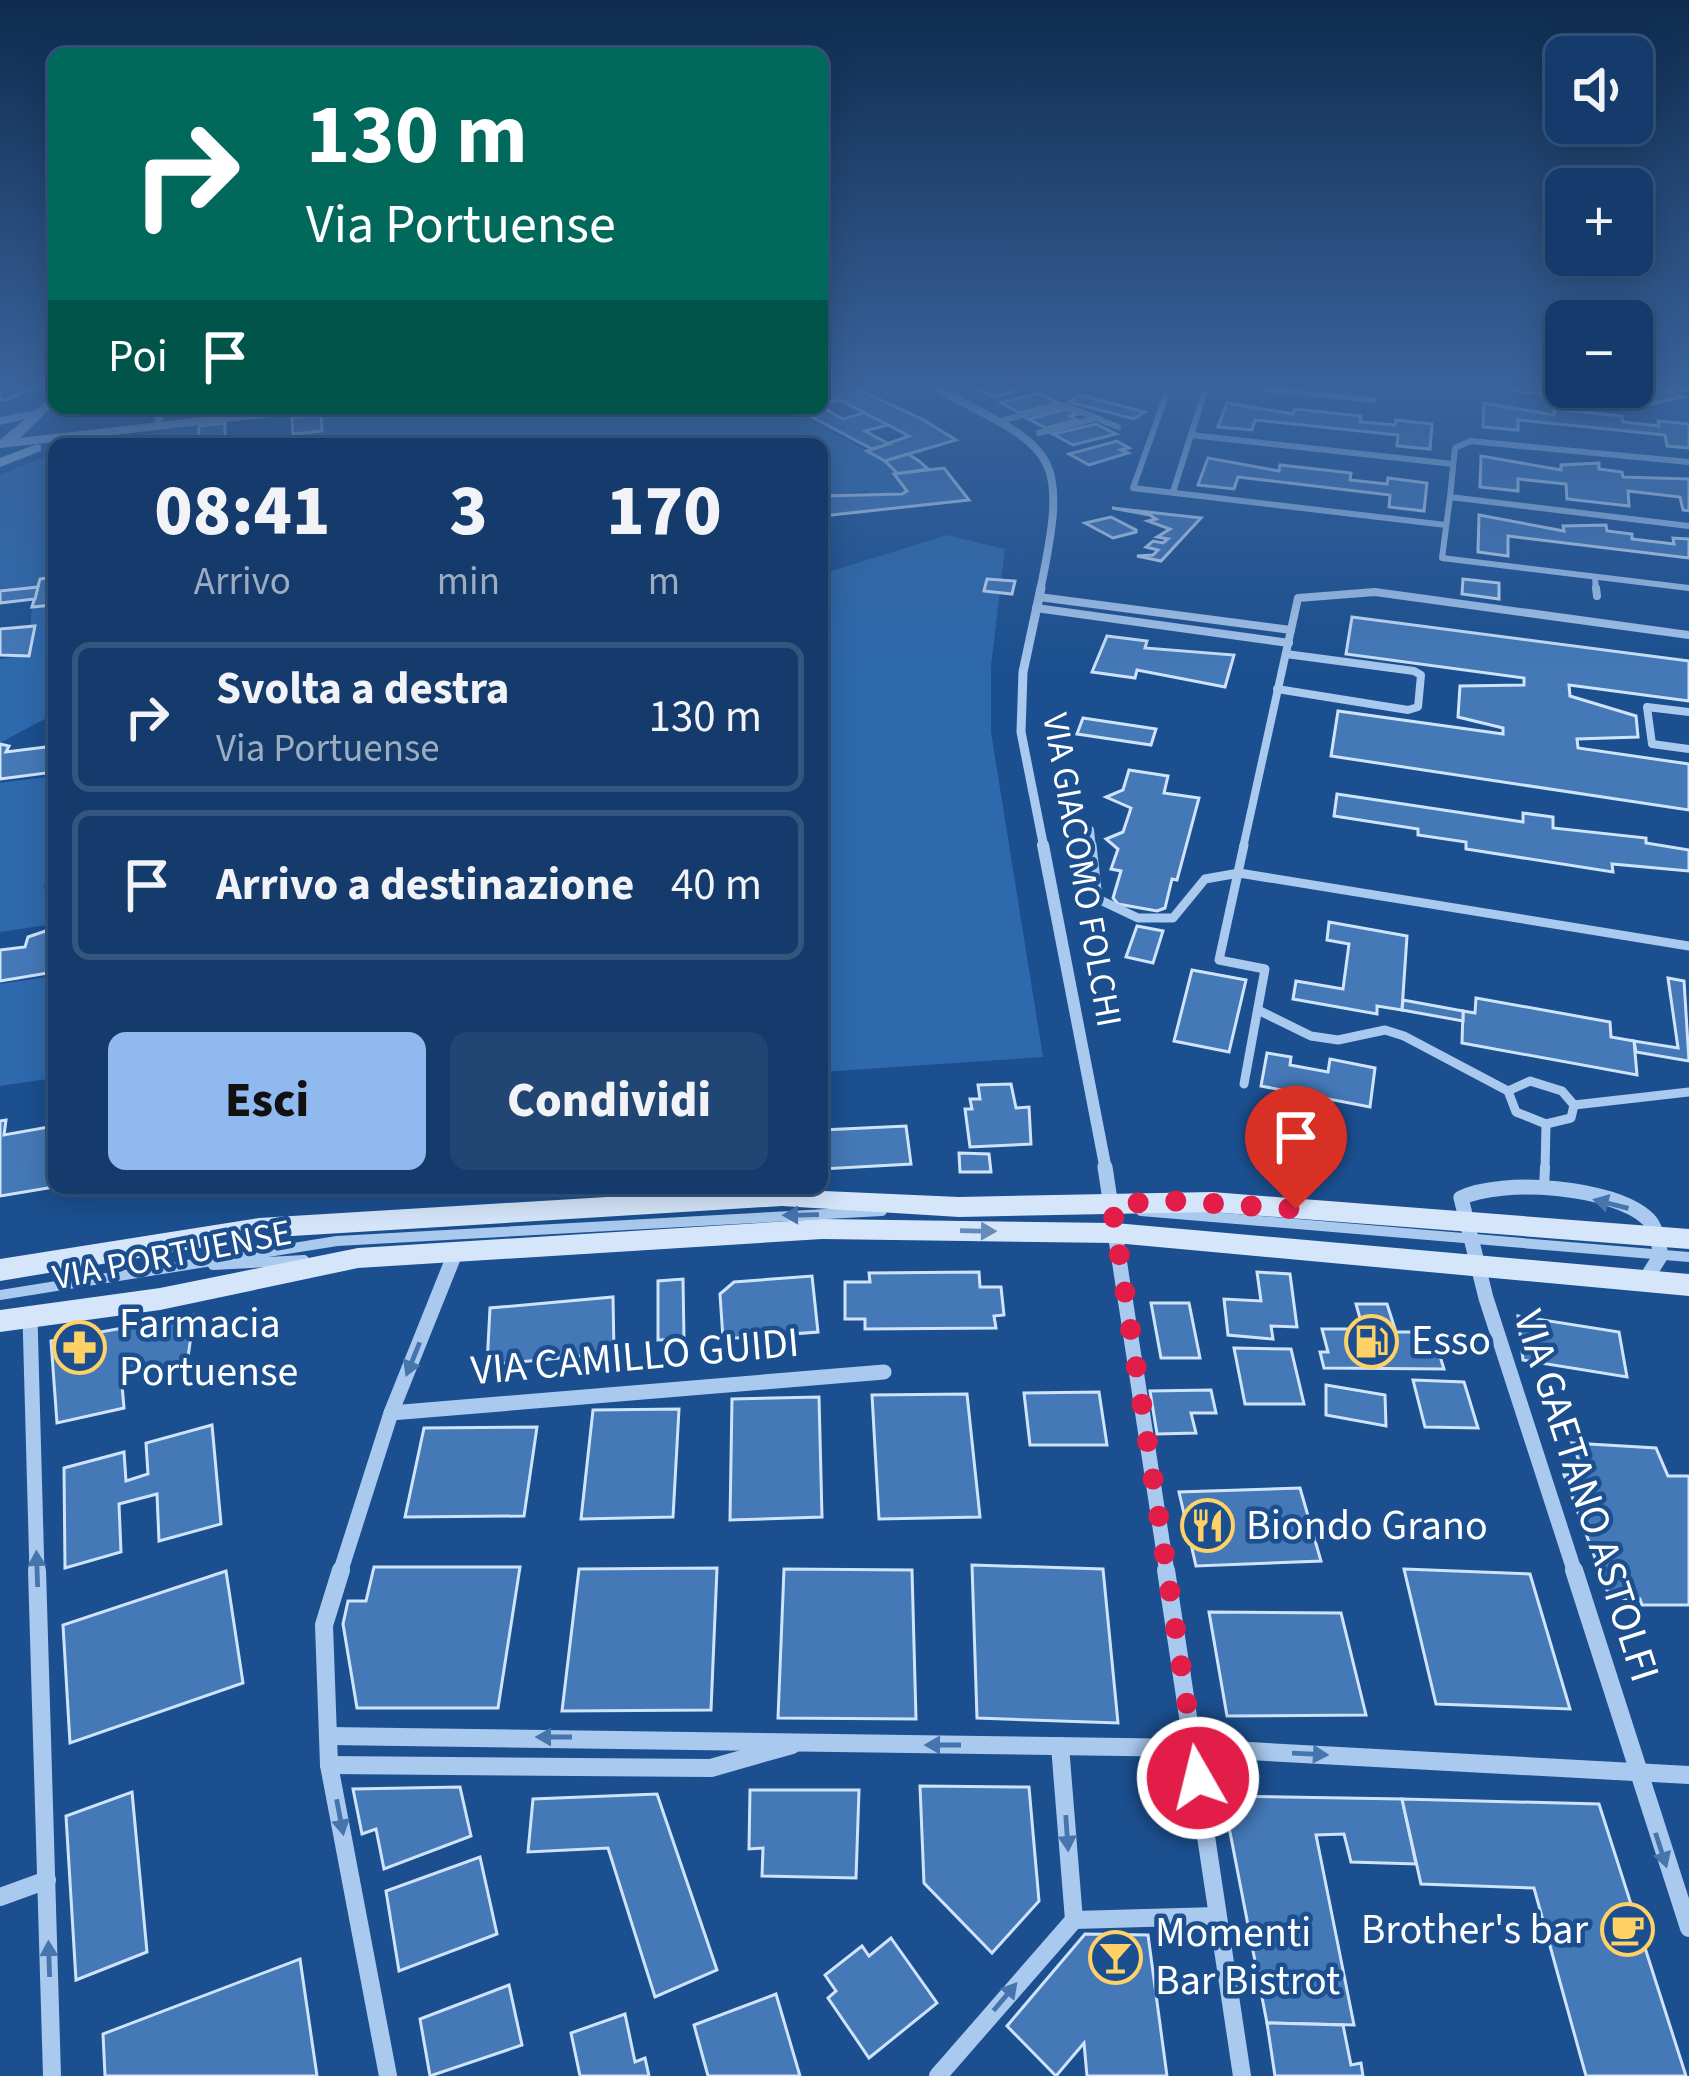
<!DOCTYPE html>
<html lang="it">
<meta charset="utf-8">
<style>
:root{--surface:#143b6b;--page:#214673;--text:#f1f3f6;--muted:#9dadc1;--line:#33557e;--accent:#90b9f0}
body{margin:0;font-family:"Source Sans 3",sans-serif;background:var(--page);color:var(--text);height:100vh;display:flex;flex-direction:column;font-size:45px;white-space:nowrap}
*{box-sizing:border-box;margin:0}
p{font-size:39px;color:var(--muted)}
.icon{flex:none;width:66px;height:66px;fill:none;stroke:currentColor;stroke-width:2;stroke-linecap:round;stroke-linejoin:round}
.map{position:relative;flex:1;overflow:hidden}
.sheet{position:absolute;left:48px;top:438px;width:780px;height:756px;display:flex;flex-direction:column;background:var(--surface);border-radius:18px;box-shadow:0 6px 30px #0003,0 0 0 3px var(--line)}
.sheet>*{flex:none}
.banner{position:absolute;left:48px;top:48px;width:780px;height:366px;border-radius:18px;box-shadow:0 6px 30px #0003,0 0 0 3px var(--line);background:#00695c;color:#fff;overflow:hidden}
.tools{position:absolute;left:1545px;top:36px;display:grid;gap:24px}
.tools a{display:grid;place-items:center;width:108px;height:108px;border-radius:18px;background:var(--surface);box-shadow:0 6px 30px #0003,0 0 0 3px var(--line);font-size:60px}
.pin{position:absolute;display:grid;place-items:center;width:102px;height:102px;color:#fff;margin:-123px -51px;border-radius:50% 50% 50% 0;rotate:-45deg;box-shadow:0 0 12px #0007}
.pin .icon{rotate:45deg}
.me{position:absolute;width:132px;margin:-66px;rotate:352deg;stroke-linejoin:round;filter:drop-shadow(0 0 9px #0008)}
.turn{display:flex;align-items:center;gap:42px;height:252px;padding:0 60px;font-size:54px}
.turn .icon{width:156px;height:156px;stroke-width:2.5}
.turn b{display:block;font-size:84px;line-height:102px}
.then{display:flex;align-items:center;height:114px;padding:0 60px;background:#0003;gap:24px;font-size:45px}
.eta{display:flex;justify-content:space-evenly;align-items:center;height:204px;text-align:center}
.eta b{font-size:72px;font-weight:800;line-height:84px}
.primary-button{display:flex;gap:24px;margin-top:auto;padding:24px 60px}
.primary-button a{flex:1;height:138px;border-radius:18px;background:var(--accent);color:#111;font-size:48px;font-weight:800;line-height:138px;text-align:center}
.primary-button a+a{background:var(--page);color:var(--text)}
ul{padding:0;list-style:none}
li{display:flex;align-items:center;gap:36px;height:150px;margin:0 24px 18px;padding:0 36px;border:6px solid var(--line);border-radius:18px}
li div{flex:1}
li b{display:block;font-size:45px}
li em{font-style:normal}
.map>svg:first-child{display:block}
</style>
<div class="map">
<svg width="1689" height="2076" viewBox="0 0 1689 2076">
<rect width="100%" height="100%" fill="#1b4f8f"/>
<g fill="#2e69ad">
<polygon points="391,408 787,408 885,461 907,491 873,498 867,491 822,496 822,444 294,444 293,434 321,431 321,415"/>
<polygon points="199,426 199,442 225,439 225,444 80,444"/>
<polygon points="54,453 54,577 41,579 38,587 0,591 0,475"/>
<polygon points="947,535 1005,549 991,666 991,732 1043,1057 822,1072 822,574"/>
<polygon points="54,604 54,714 0,743 0,659 28,655 32,607"/>
<polygon points="54,776 54,834 44,889 54,889 54,924 0,932 0,783"/>
<polygon points="54,976 54,1078 0,1086 0,984"/>
</g>
<g fill="#4478b7" stroke="#cfe3fa" stroke-width="3">
<polygon points="6,384 42,384 6,400 0,399 0,387"/>
<polygon points="846,384 922,419 956,440 885,461 867,451 909,436 840,400 822,403 822,390"/>
<polygon points="1017,384 1026,388 995,397 968,385"/>
<polygon points="1500,384 1689,384 1689,391 1659,388 1682,397 1642,406 1605,397 1520,392"/>
<polygon points="1040,393 1058,403 1020,413 1001,403"/>
<polygon points="1080,395 1145,412 1134,419 1069,402"/>
<polygon points="1227,403 1293,414 1295,409 1361,416 1360,422 1395,425 1396,420 1432,424 1430,449 1397,446 1398,435 1255,420 1252,430 1218,427"/>
<polygon points="1484,403 1554,415 1554,409 1622,416 1623,422 1659,426 1658,421 1689,424 1689,448 1667,446 1665,435 1518,420 1518,430 1483,427"/>
<polygon points="822,407 843,419 864,413 888,425 865,431 889,444 872,449 797,409"/>
<polygon points="1066,409 1078,414 1070,416 1077,420 1046,428 1028,419"/>
<polygon points="321,415 322,431 293,434 292,417"/>
<polygon points="225,423 225,439 198,442 199,426"/>
<polygon points="1096,424 1116,434 1073,445 1053,434"/>
<polygon points="1117,441 1129,448 1121,450 1128,453 1089,465 1069,454"/>
<polygon points="908,454 919,461 928,469 898,474 885,461"/>
<polygon points="1481,456 1561,470 1561,465 1599,463 1599,469 1622,472 1623,477 1689,479 1689,511 1683,510 1680,497 1628,491 1629,506 1567,499 1566,484 1518,479 1518,491 1480,487"/>
<polygon points="1208,458 1279,471 1280,465 1351,473 1350,480 1387,484 1388,478 1427,483 1424,511 1389,507 1390,495 1246,478 1238,477 1234,489 1198,485"/>
<polygon points="944,468 969,500 822,516 822,496 902,494 907,491 894,474"/>
<polygon points="1112,508 1201,518 1161,561 1137,556 1153,555 1158,550 1146,547 1153,541 1163,543 1168,539 1157,537 1170,529 1148,521 1156,519 1150,515"/>
<polygon points="1479,515 1564,531 1563,526 1606,525 1607,531 1632,534 1632,539 1674,544 1673,538 1689,539 1689,558 1508,536 1508,556 1478,552"/>
<polygon points="1111,517 1136,530 1136,532 1113,538 1085,523"/>
<polygon points="54,577 54,605 32,607 40,579"/>
<polygon points="987,579 1015,581 1012,594 984,591"/>
<polygon points="1463,579 1499,583 1499,599 1462,594"/>
<polygon points="38,587 35,599 0,603 0,591"/>
<polygon points="1352,617 1689,661 1689,701 1569,685 1570,696 1636,716 1637,726 1638,737 1577,739 1578,748 1689,764 1689,810 1331,756 1338,711 1503,734 1503,728 1458,717 1460,686 1524,685 1524,678 1346,654"/>
<polygon points="35,626 29,656 0,655 0,629"/>
<polygon points="1107,636 1147,641 1145,648 1234,655 1225,687 1137,670 1135,678 1092,672"/>
<polygon points="1083,718 1156,729 1151,745 1077,734"/>
<polygon points="0,744 9,746 6,752 54,746 54,772 0,779"/>
<polygon points="1129,770 1168,776 1164,793 1199,798 1177,880 1172,879 1165,908 1157,911 1118,904 1113,898 1121,871 1111,869 1118,849 1106,839 1123,832 1131,808 1106,797 1123,790"/>
<polygon points="1337,794 1523,822 1523,813 1553,817 1553,828 1646,838 1646,843 1689,850 1689,871 1612,864 1613,872 1466,849 1466,842 1418,835 1418,829 1334,816"/>
<polygon points="1329,922 1407,936 1402,1010 1377,1006 1377,1014 1293,999 1296,981 1343,989 1349,944 1327,940"/>
<polygon points="1137,926 1163,931 1153,963 1126,957"/>
<polygon points="54,928 54,972 0,981 0,950 25,947 28,937"/>
<polygon points="1192,970 1246,980 1229,1052 1174,1041"/>
<polygon points="1668,978 1684,981 1689,1061 1636,1052 1634,1041 1678,1048"/>
<polygon points="1476,998 1610,1022 1611,1037 1634,1041 1637,1075 1462,1043 1463,1011 1475,1013"/>
<polygon points="1403,1000 1463,1011 1463,1021 1402,1010"/>
<polygon points="1267,1053 1291,1057 1290,1065 1328,1072 1330,1059 1375,1068 1370,1107 1261,1086"/>
<polygon points="1011,1084 1016,1108 1029,1107 1031,1144 970,1147 965,1109 972,1109 970,1099 980,1099 978,1085"/>
<polygon points="6,1120 4,1135 54,1126 54,1187 0,1196 0,1121"/>
<polygon points="906,1126 911,1164 822,1169 822,1130"/>
<polygon points="959,1153 989,1154 991,1172 960,1172"/>
<polygon points="979,1272 980,1287 1001,1287 1004,1315 994,1316 996,1328 865,1329 865,1319 845,1319 845,1282 870,1282 869,1273"/>
<polygon points="1257,1272 1290,1274 1297,1327 1271,1326 1273,1339 1228,1335 1224,1299 1261,1301"/>
<polygon points="812,1276 818,1332 723,1339 720,1294 734,1282"/>
<polygon points="683,1279 684,1339 658,1340 658,1281"/>
<polygon points="613,1297 614,1353 487,1365 490,1308"/>
<polygon points="1151,1303 1189,1303 1200,1358 1161,1358"/>
<polygon points="1356,1304 1387,1304 1396,1332 1415,1332 1421,1351 1438,1350 1444,1369 1324,1368 1320,1352 1328,1352 1322,1329 1363,1329"/>
<polygon points="194,1315 187,1364 121,1373 124,1408 57,1423 51,1341"/>
<polygon points="1518,1316 1619,1332 1627,1377 1523,1360"/>
<polygon points="1234,1348 1291,1349 1304,1404 1245,1404"/>
<polygon points="1413,1380 1464,1382 1478,1428 1425,1427"/>
<polygon points="1326,1385 1385,1395 1386,1426 1326,1415"/>
<polygon points="1211,1390 1216,1413 1191,1413 1196,1433 1157,1434 1150,1391"/>
<polygon points="1099,1392 1107,1445 1030,1445 1024,1393"/>
<polygon points="967,1394 980,1517 879,1519 872,1395"/>
<polygon points="819,1397 822,1517 730,1520 732,1399"/>
<polygon points="679,1409 673,1517 581,1519 593,1410"/>
<polygon points="212,1425 221,1524 159,1541 157,1494 119,1504 121,1552 65,1568 64,1468 124,1452 126,1481 148,1474 146,1443"/>
<polygon points="537,1427 524,1516 405,1517 424,1428"/>
<polygon points="1572,1443 1656,1448 1668,1476 1689,1476 1689,1605 1642,1605 1640,1599 1610,1598 1564,1475 1584,1474"/>
<polygon points="1300,1488 1321,1561 1196,1566 1179,1492"/>
<polygon points="972,1565 1103,1569 1118,1723 977,1718"/>
<polygon points="374,1567 520,1567 498,1708 357,1708 343,1624 348,1601 366,1601"/>
<polygon points="717,1568 711,1710 562,1711 579,1569"/>
<polygon points="784,1569 912,1570 916,1719 778,1718"/>
<polygon points="1404,1569 1530,1574 1570,1709 1436,1704"/>
<polygon points="226,1571 243,1683 70,1743 63,1625"/>
<polygon points="1209,1612 1341,1613 1366,1715 1227,1716"/>
<polygon points="920,1786 1029,1787 1039,1901 992,1953 924,1883"/>
<polygon points="460,1787 471,1836 384,1869 376,1829 362,1834 353,1789"/>
<polygon points="750,1790 859,1790 856,1878 762,1876 763,1848 749,1849"/>
<polygon points="132,1792 147,1952 76,1980 66,1816"/>
<polygon points="657,1794 717,1970 655,1997 608,1848 528,1852 533,1799"/>
<polygon points="1223,1796 1402,1799 1416,1864 1351,1862 1344,1834 1316,1835 1354,2025 1267,2023"/>
<polygon points="1402,1799 1599,1804 1686,2076 1586,2076 1534,1888 1421,1884"/>
<polygon points="480,1857 497,1934 399,1971 386,1891"/>
<polygon points="1085,1934 1148,1935 1167,2076 1087,2076 1084,2043 1056,2076 1007,2026"/>
<polygon points="891,1938 937,2003 869,2058 828,1998 836,1991 825,1975 862,1946 869,1956"/>
<polygon points="300,1959 317,2076 105,2076 103,2034"/>
<polygon points="509,1985 522,2045 430,2076 420,2019"/>
<polygon points="776,1994 800,2076 708,2076 694,2025"/>
<polygon points="625,2014 635,2062 645,2058 649,2076 580,2076 571,2033"/>
<polygon points="1267,2023 1343,2025 1351,2065 1361,2063 1363,2076 1275,2076"/>
</g>
<g fill="none" stroke-linecap="round" stroke-linejoin="round">
<g stroke="#a9c9ee" stroke-width="6">
<polyline points="1170,384 1133,488 1446,525"/>
<polyline points="1217,384 1374,400"/>
<polyline points="1000,421 1064,405 1118,427"/>
<polyline points="1039,433 1097,418"/>
<polyline points="1191,435 1453,464"/>
<polyline points="1173,492 1207,384"/>
<polyline points="1450,497 1455,448 1470,441 1689,462"/>
<polyline points="1689,526 1450,497 1442,558 1689,588"/>
<polyline points="1595,577 1596,591"/>
</g>
<g stroke="#a9c9ee" stroke-width="8">
<polyline points="1596,588 1597,596"/>
<polyline points="1039,597 1291,630"/>
<polyline points="1036,608 1289,643"/>
<polyline points="1277,689 1408,710 1418,707 1421,675 1414,671 1286,654"/>
<polyline points="1689,712 1647,707 1652,744 1689,749"/>
<polyline points="1090,830 1092,848"/>
<polyline points="1243,848 1298,598 1375,592 1689,635"/>
</g>
<g stroke="#a9c9ee" stroke-width="9">
<polyline points="1092,845 1098,899 1138,918 1173,918 1205,879 1239,873 1689,946"/>
<polyline points="1258,1010 1311,1036 1338,1040 1385,1030 1404,1036 1508,1091"/>
<polygon points="1530,1081 1562,1091 1574,1105 1571,1118 1546,1124 1516,1112 1508,1091"/>
<polyline points="1244,1084 1265,969 1219,960 1244,845"/>
<polyline points="1574,1105 1689,1092"/>
<polyline points="1545,1170 1546,1124"/>
</g>
<g stroke="#a9c9ee" stroke-width="10">
<polyline points="1544,1188 1545,1167"/>
<polyline points="1141,1211 1689,1257"/>
<polyline points="213,1265 304,1260"/>
<polyline points="0,1295 337,1241 882,1211"/>
</g>
<g stroke="#a9c9ee" stroke-width="8">
<path d="M927 384C1054 450 1071 444 1040 591"/>
<polyline points="158,423 163,408"/>
</g>
<polyline stroke="#a9c9ee" stroke-width="9" points="1041,588 1023,672 1021,732 1044,848"/>
<polyline stroke="#a9c9ee" stroke-width="12" points="1043,845 1106,1170"/>
<g stroke="#a9c9ee" stroke-width="15">
<polyline points="1105,1167 1167,1573"/>
<polyline points="30,1318 37,1573"/>
<polyline points="391,1413 884,1372"/>
<polyline points="340,1573 391,1413 456,1251"/>
<path d="M1575 1573 1486 1298 1461 1198C1501 1178 1614 1186 1648 1219 1657 1228 1658 1243 1661 1255L1646 1279"/>
</g>
<g stroke="#a9c9ee" stroke-width="18">
<polyline points="37,1570 52,2076"/>
<polyline points="341,1570 324,1625 329,1765 388,2076"/>
<polyline points="1166,1570 1242,2076"/>
<polyline points="1574,1570 1689,1928"/>
<polyline points="328,1736 1193,1748 1689,1775"/>
<polyline points="1060,1746 1074,1920"/>
<polyline points="329,1765 711,1768 792,1745"/>
<polyline points="0,1897 47,1880"/>
<polyline points="1074,1920 1217,1916"/>
<polyline points="938,2076 1074,1920"/>
</g>
<g fill="#a9c9ee" fill-rule="evenodd">
<polygon points="54,395 54,405 20,438 282,408 320,408 314,412 0,448 0,440 25,419 0,425 0,417 36,410"/>
<polygon points="37,444 41,445 41,451 0,467 0,458"/>
</g>
<g fill="#d6e6fa" fill-rule="evenodd">
<polygon points="755,1188 959,1197 1212,1192 1689,1229 1689,1249 1212,1212 959,1217 782,1206 259,1238 0,1281 0,1259 259,1218"/>
<polygon points="822,1219 1115,1223 1689,1274 1689,1296 1115,1243 822,1239 358,1268 160,1310 0,1332 0,1310 160,1288 358,1248"/>
</g>
</g>
<defs><path id="oneway-solid" d="M-6-.8H1V-3.2L6.5 0L1 3.2V.8H-6Z" transform="scale(3)"/></defs>
<g fill="#4674ac">
<use href="#oneway-solid" transform="translate(1611 1204) rotate(-166)"/>
<use href="#oneway-solid" transform="translate(801 1215) rotate(179)"/>
<use href="#oneway-solid" transform="translate(413 1359) rotate(112)"/>
<use href="#oneway-solid" transform="translate(37 1569) rotate(-92)"/>
<use href="#oneway-solid" transform="translate(554 1737) rotate(-180)"/>
<use href="#oneway-solid" transform="translate(943 1745) rotate(-180)"/>
<use href="#oneway-solid" transform="translate(1310 1754) rotate(3)"/>
<use href="#oneway-solid" transform="translate(340 1817) rotate(79)"/>
<use href="#oneway-solid" transform="translate(1067 1833) rotate(86)"/>
<use href="#oneway-solid" transform="translate(1661 1850) rotate(72)"/>
<use href="#oneway-solid" transform="translate(49 1959) rotate(-92)"/>
<use href="#oneway-solid" transform="translate(1005 1997) rotate(-50)"/>
</g>
<use fill="#668bba" href="#oneway-solid" transform="translate(978 1231) rotate(1)"/>
<linearGradient id="sky" x2="0" y2="1"><stop stop-color="#0f2b4f"/><stop offset="0.57" stop-color="#39639b"/><stop offset="1" stop-color="#39639b" stop-opacity="0"/></linearGradient>
<rect width="1689" height="675" fill="url(#sky)"/>
<g fill="none" stroke-linecap="round" stroke-linejoin="round">
<polyline stroke="#e11d48" stroke-width="21" stroke-dasharray="0 37.8" points="1198,1778 1112,1206 1160,1200 1296,1209"/>
</g>
<defs>
<symbol id="fuel-ring" viewBox="-11 -11 22 22"><circle r="9.5" fill="#1b4f8f" stroke="#ffd166" stroke-width="1.5"/><path d="M-5.5-6h7V0h2V4h1.3V-2.5L3-4.5l.8-.8L6-3V5H2.5V1h-1V6h-7ZM-4.2-4.7v3.2H.2V-4.7Z" fill="#ffd166"/></symbol>
<symbol id="pharmacy-ring" viewBox="-11 -11 22 22"><circle r="9.5" fill="#1b4f8f" stroke="#ffd166" stroke-width="1.5"/><path d="M-2-6h4v4h4v4h-4v4h-4v-4h-4v-4h4Z" fill="#ffd166"/></symbol>
<symbol id="restaurant-ring" viewBox="-11 -11 22 22"><circle r="9.5" fill="#1b4f8f" stroke="#ffd166" stroke-width="1.5"/><path d="M-5-6h1v4h1v-4h1v4h1v-4h1v5L-1.5 .5V6h-2V.5L-5-1ZM5-6V6H3V1.5H1.5Q1.5-4 5-6Z" fill="#ffd166"/></symbol>
<symbol id="cafe-ring" viewBox="-11 -11 22 22"><circle r="9.5" fill="#1b4f8f" stroke="#ffd166" stroke-width="1.5"/><path d="M-5.5-4.5H6V0H3Q3 3.5 0 3.5H-2.5Q-5.5 3.5-5.5 0ZM3-3.2v2h1.7v-2ZM-6 4.5H4V6H-6Z" fill="#ffd166"/></symbol>
<symbol id="bar-ring" viewBox="-11 -11 22 22"><circle r="9.5" fill="#1b4f8f" stroke="#ffd166" stroke-width="1.5"/><path d="M-6-5H6L.8 .8V4.5H3.5V6h-7V4.5H-.8V.8Z" fill="#ffd166"/></symbol>
</defs>
<g fill-rule="evenodd">
<use href="#fuel-ring" x="1342" y="1312" width="59" height="59"/>
<use href="#pharmacy-ring" x="50" y="1318" width="59" height="59"/>
<use href="#restaurant-ring" x="1178" y="1496" width="59" height="59"/>
<use href="#cafe-ring" x="1598" y="1900" width="59" height="59"/>
<use href="#bar-ring" x="1086" y="1928" width="59" height="59"/>
</g>
<g text-anchor="middle" dominant-baseline="central" stroke-width="9" stroke-linejoin="round" paint-order="stroke">
<g font-size="36" fill="#fff" stroke="#1b4f8f">
<text transform="translate(1082 870) rotate(80)">VIA GIACOMO FOLCHI</text>
<text transform="translate(172 1255) rotate(-11)">VIA PORTUENSE</text>
</g>
<g font-size="42" fill="#fff" stroke="#1b4f8f" text-anchor="start">
<text x="119" y="1324">Farmacia<tspan x="119" dy="48">Portuense</tspan></text>
<text x="1411" y="1341">Esso</text>
<text x="1246" y="1526">Biondo Grano</text>
<text x="1588" y="1930" text-anchor="end">Brother's bar</text>
<text x="1155" y="1933">Momenti<tspan x="1155" dy="48">Bar Bistrot</tspan></text>
</g>
<g font-size="42" fill="#fff" stroke="#1b4f8f">
<text transform="translate(635 1357) rotate(-5)">VIA CAMILLO GUIDI</text>
<text transform="translate(1586 1496) rotate(72)">VIA GAETANO ASTOLFI</text>
</g>
</g>
</svg>
<div class="tools">
<a><svg class="icon" aria-label="sound" viewBox="0 0 24 24"><path d="M4 9h4l5-4v14l-5-4H4zM17 9q2 3 0 6"/></svg></a>
<a>+</a>
<a>−</a>
</div>
<div class="pin" style="left:1296px;top:1209px;background:#d93025"><svg class="icon" aria-label="arrive" viewBox="0 0 24 24"><path d="M6 21V4h12l-3 4 3 4H6"/></svg></div>
<svg class="me" style="left:1198px;top:1778px" viewBox="-20 -20 40 40"><circle r="17" fill="#e11d48" stroke="#fff" stroke-width="3"/><path d="M0-11L8 9 0 5-8 9z" fill="#fff"/></svg>
<div class="banner">
<div class="turn"><svg class="icon" aria-label="right" viewBox="0 0 24 24"><path d="M7 20v-9h11M14 6l5 5-5 5"/></svg><div><b>130 m</b>Via Portuense</div></div>
<div class="then">Poi<svg class="icon" aria-label="arrive" viewBox="0 0 24 24"><path d="M6 21V4h12l-3 4 3 4H6"/></svg></div>
</div>
<section class="sheet">
<div class="eta">
<div><b>08:41</b><p>Arrivo</p></div>
<div><b>3</b><p>min</p></div>
<div><b>170</b><p>m</p></div>
</div>
<ul>
<li><svg class="icon" aria-label="right" viewBox="0 0 24 24"><path d="M7 20v-9h11M14 6l5 5-5 5"/></svg><div><b>Svolta a destra</b><p>Via Portuense</p></div><em>130 m</em></li>
<li><svg class="icon" aria-label="arrive" viewBox="0 0 24 24"><path d="M6 21V4h12l-3 4 3 4H6"/></svg><div><b>Arrivo a destinazione</b></div><em>40 m</em></li>
</ul>
<div class="primary-button"><a>Esci</a><a>Condividi</a></div>
</section>
</div>
